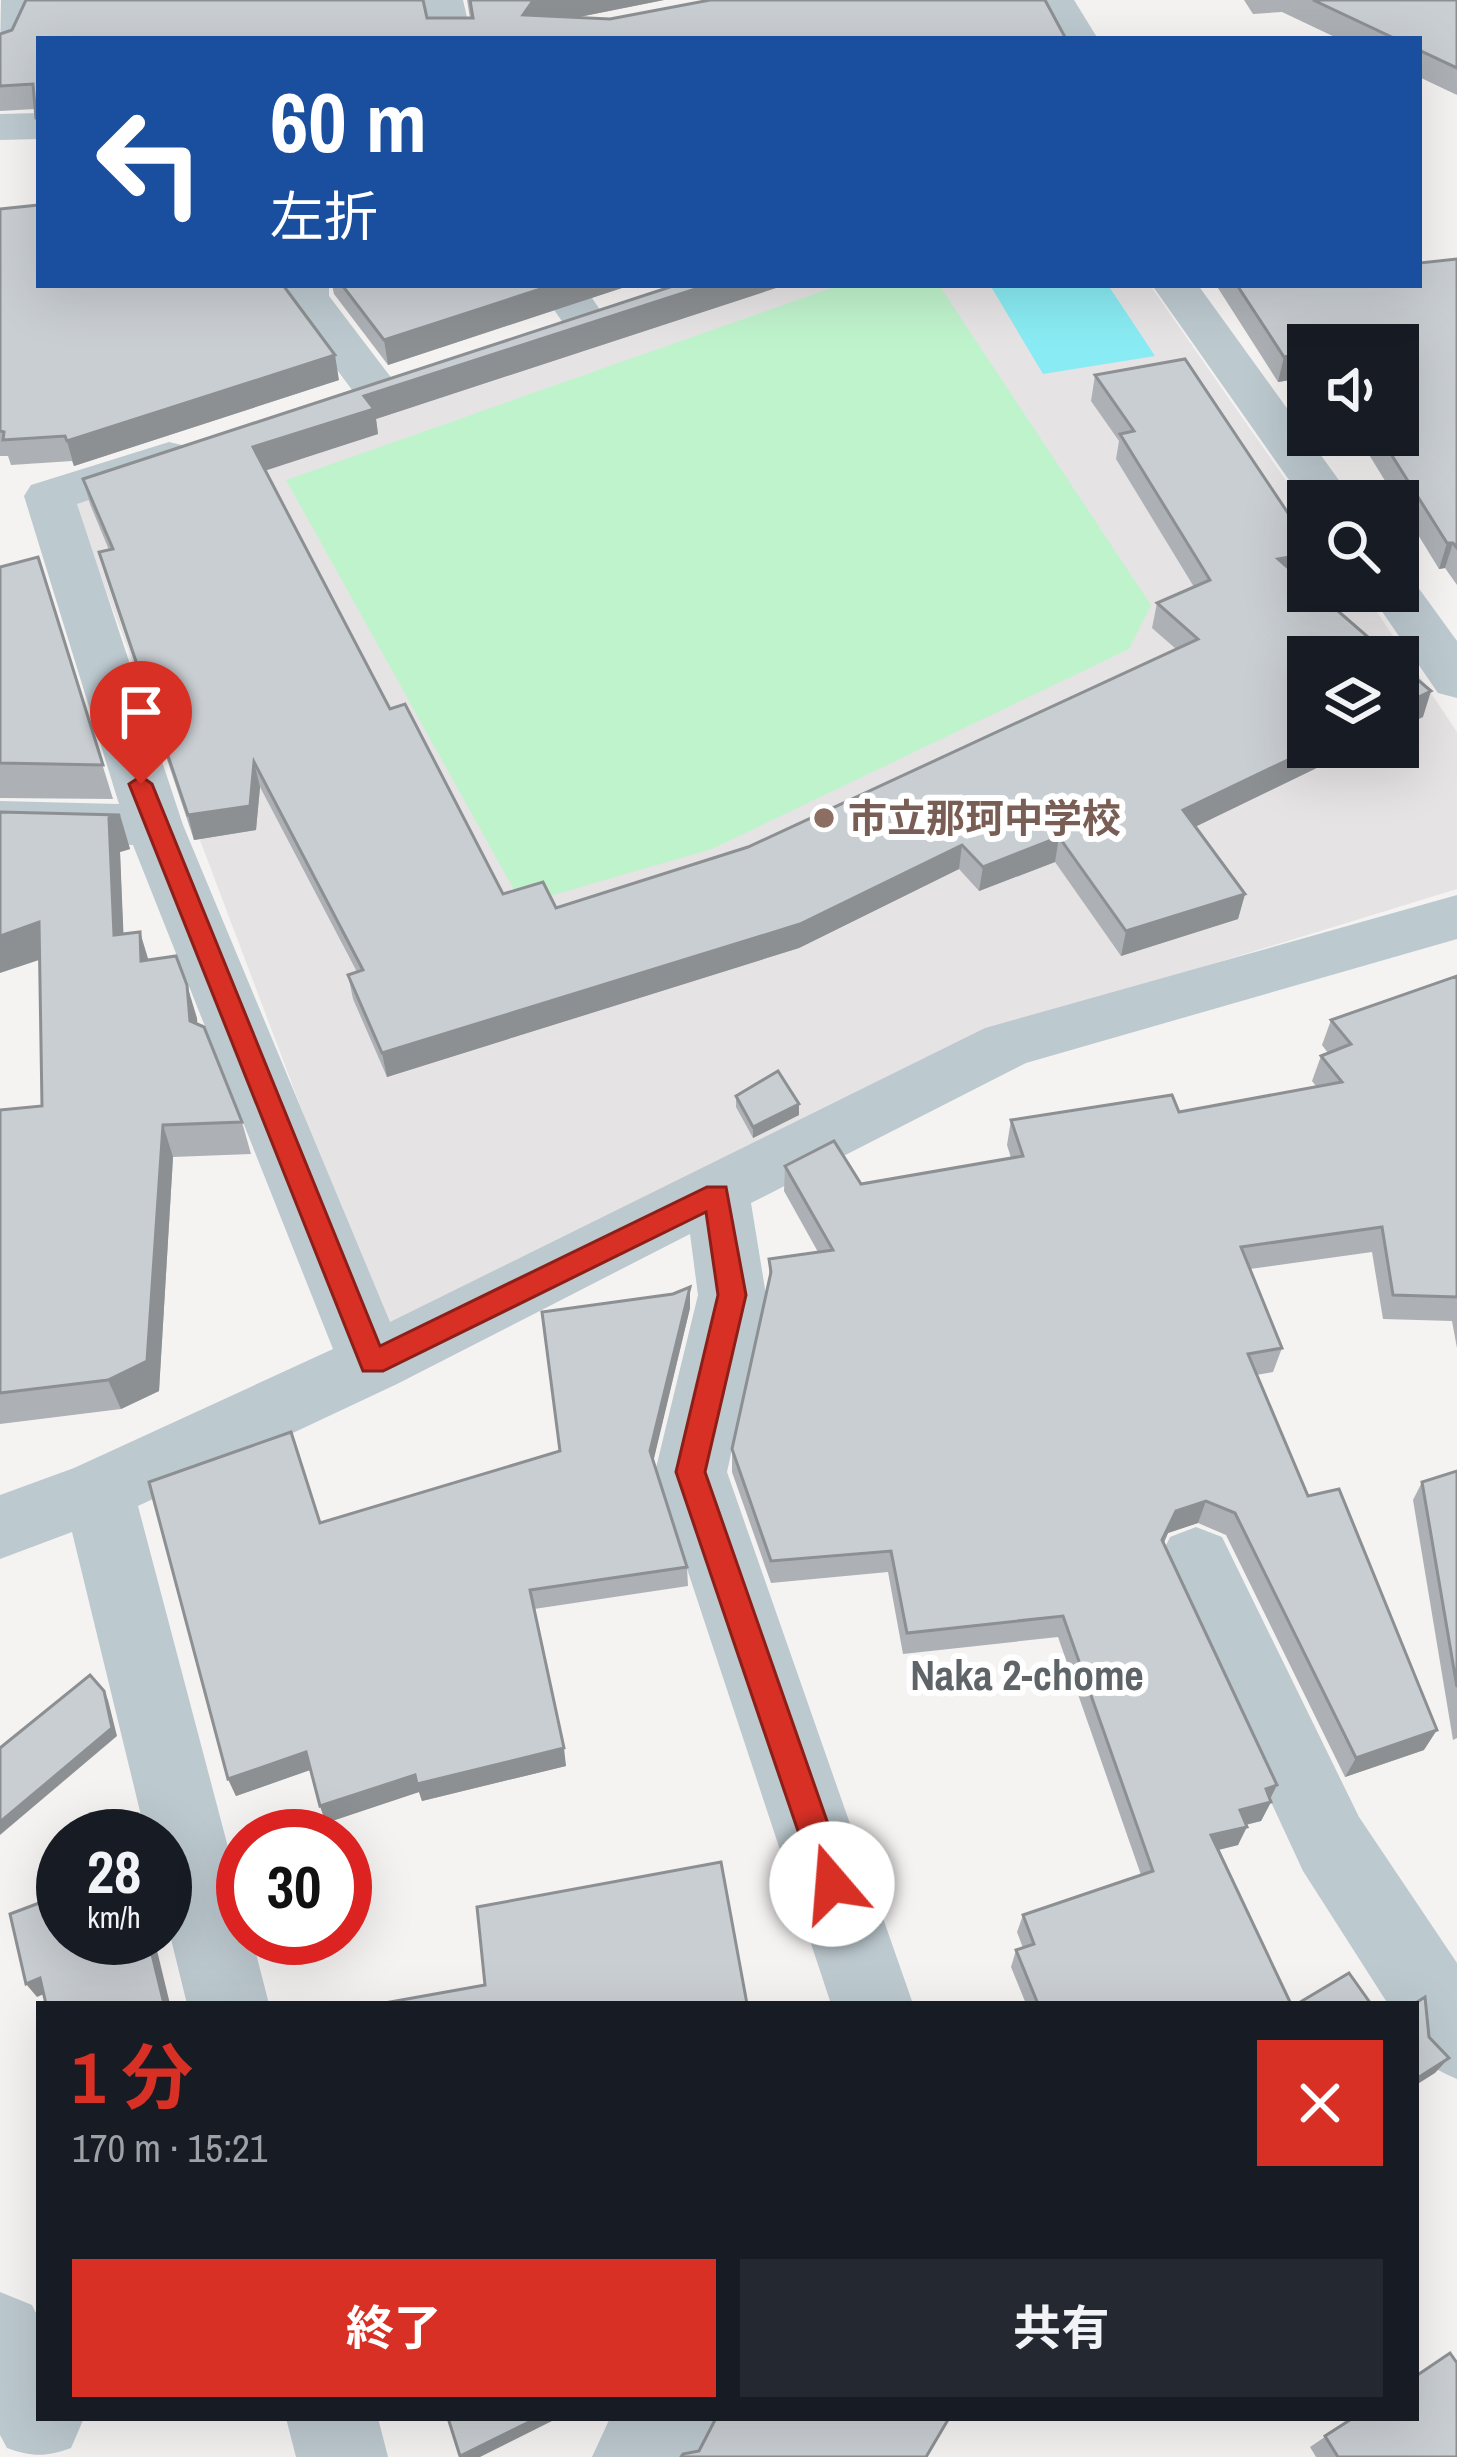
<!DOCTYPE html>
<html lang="ja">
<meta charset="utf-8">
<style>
:root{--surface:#171b24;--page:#242831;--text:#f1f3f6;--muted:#9ea1a6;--accent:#d93025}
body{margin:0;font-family:"Archivo Narrow","Noto Sans JP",sans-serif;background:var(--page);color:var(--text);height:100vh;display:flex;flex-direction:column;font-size:45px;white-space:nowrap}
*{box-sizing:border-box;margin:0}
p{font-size:39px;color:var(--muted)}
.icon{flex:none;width:66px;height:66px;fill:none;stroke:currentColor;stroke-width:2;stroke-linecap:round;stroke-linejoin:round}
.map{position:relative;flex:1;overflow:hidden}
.side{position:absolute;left:36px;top:2001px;width:1383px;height:420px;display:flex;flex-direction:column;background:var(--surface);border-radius:0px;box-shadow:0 12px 48px #0002}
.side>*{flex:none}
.guide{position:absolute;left:36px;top:36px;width:1386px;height:252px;border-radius:0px;box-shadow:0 12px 48px #0002;background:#1a4fa0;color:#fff;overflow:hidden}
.controls{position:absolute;left:1287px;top:324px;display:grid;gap:24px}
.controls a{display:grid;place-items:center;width:132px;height:132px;border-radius:0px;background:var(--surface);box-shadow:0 12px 48px #0002;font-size:60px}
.speed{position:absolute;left:36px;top:1809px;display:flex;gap:24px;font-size:60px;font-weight:700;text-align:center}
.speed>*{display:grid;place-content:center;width:156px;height:156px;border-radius:50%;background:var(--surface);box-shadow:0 12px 48px #0002;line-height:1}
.speed small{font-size:30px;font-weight:400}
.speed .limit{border:18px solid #d22;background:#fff;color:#111}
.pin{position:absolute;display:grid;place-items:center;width:102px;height:102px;color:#fff;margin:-123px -51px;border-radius:50% 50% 50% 0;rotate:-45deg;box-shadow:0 0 12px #0007}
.pin .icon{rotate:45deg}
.me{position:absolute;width:132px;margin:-66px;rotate:342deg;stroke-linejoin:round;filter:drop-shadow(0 0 9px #0008)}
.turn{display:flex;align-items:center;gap:42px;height:252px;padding:0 36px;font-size:54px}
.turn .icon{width:156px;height:156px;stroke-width:2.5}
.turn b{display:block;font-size:84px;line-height:102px}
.round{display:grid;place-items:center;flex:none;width:126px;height:126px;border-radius:0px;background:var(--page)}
.overview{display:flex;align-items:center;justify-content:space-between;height:204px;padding:0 36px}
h1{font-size:72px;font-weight:700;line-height:90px;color:var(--accent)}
.cta{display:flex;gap:24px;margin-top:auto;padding:24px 36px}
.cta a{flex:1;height:138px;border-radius:0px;background:var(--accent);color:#fff;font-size:48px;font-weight:700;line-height:138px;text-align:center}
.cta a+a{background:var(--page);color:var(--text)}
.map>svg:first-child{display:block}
</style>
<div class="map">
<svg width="1457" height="2457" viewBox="0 0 1457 2457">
<rect width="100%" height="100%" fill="#f5f2f2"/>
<path fill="#e6e3e5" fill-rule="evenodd" d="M741 285H1150L1308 512V591H1363L1457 732V889L1105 997 386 1333 72 501ZM1308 657H1398V747H1308Z"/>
<polygon fill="#bff3cc" points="840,285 939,285 1151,605 1129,649 712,849 522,904 286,480"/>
<polygon fill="#89ebf3" points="990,285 1108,285 1155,356 1043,374"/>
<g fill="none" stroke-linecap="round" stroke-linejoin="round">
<g fill="#bcc9cf" fill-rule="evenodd">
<polygon points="1,0 41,0 14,52 0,55"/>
<polygon points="423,0 463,0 472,39 432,39"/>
<polygon points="1034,0 1074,0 1098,39 1058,39"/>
<polygon points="39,113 39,139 0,140 0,114"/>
<polygon points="283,285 329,285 329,296 399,388 392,398 358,398 283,297"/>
<polygon points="537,285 583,285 607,320 600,330 568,330"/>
<polygon points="1152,285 1198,285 1354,501 1308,501 1308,507"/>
<polygon points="169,442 186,446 194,457 186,468 77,504 183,825 390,1322 985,1028 1457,895 1457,939 1026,1063 751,1203 766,1295 727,1472 913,2004 831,2004 655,1472 698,1295 690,1234 397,1384 138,1506 243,1904 243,1938 252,1938 269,2004 187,2004 165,1915 165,1836 146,1836 72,1532 0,1559 0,1495 74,1468 333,1349 133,845 0,841 0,801 119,804 24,496 31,485"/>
<polygon points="1398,575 1412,579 1457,641 1457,698 1438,693 1368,591 1398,591"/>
<path d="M1196 1527 1222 1537 1359 1817 1457 1963V2079C1412 2060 1416 2050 1416 2004H1388L1303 1871 1159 1560 1170 1537Z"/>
<polygon points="286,2418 378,2418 388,2457 296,2457"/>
<polygon points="610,2418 715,2418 696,2457 592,2457"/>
</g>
<path fill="#bcc9cf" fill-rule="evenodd" d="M0 2292 32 2305 39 2319V2418H84L71 2448C47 2457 31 2457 7 2448L0 2435Z"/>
</g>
<g fill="#adb1b5">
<polygon points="467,0 664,0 574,18 1066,39 39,39 39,130 35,109 0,111 0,33 12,30 470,18"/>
<polygon points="1244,0 1457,0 1457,95 1419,77 1419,39 1339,39 1282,12 1253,14"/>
<polygon points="0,209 339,380 74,466 72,461 11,465 8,456 0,456"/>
<polygon points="1457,259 1457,585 1445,568 1439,569 1357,435 1398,435 1398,345 1308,345 1308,377 1278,382 1216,285 1419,285"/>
<polygon points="332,285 631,285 388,365 334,294"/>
<polygon points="676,285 785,285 376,419 378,434 265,470 390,709 503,894 556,908 748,847 1176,649 1152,628 1157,603 1194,587 1116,459 1119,441 1091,401 1095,375 1301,579 1308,747 1360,747 1195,827 1245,894 1238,919 1121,956 1055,862 979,891 959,869 799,948 387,1077 353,999 348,975 357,972 260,787 256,830 194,840 106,577 99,552 109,550 90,504 83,479"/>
<polygon points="38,557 113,799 0,798 0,567"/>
<polygon points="120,815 130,849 120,852 123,934 148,960 187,985 197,1024 242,1122 251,1154 173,1157 159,1391 121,1409 0,1424 0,1110 42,1106"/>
<polygon points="1457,976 1457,1348 1452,1321 1383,1319 1372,1252 1250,1269 1282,1348 1273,1372 1256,1375 1308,1496 1424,1750 1345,1777 1226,1535 1198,1523 1168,1533 1164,1543 1277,1785 1270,1799 1271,1802 1261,1821 1246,1825 1238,1845 1218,1850 1291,2004 1026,2004 1011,1967 1016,1950 1023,1948 1017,1932 1023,1915 1141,1875 1058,1637 903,1654 888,1572 771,1583 732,1472 732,1449 769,1283 769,1259 818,1252 784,1191 785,1166 861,1184 1011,1158 1007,1145 1011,1120 1179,1112 1316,1086 1312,1081 1321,1056 1328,1053 1322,1045 1331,1020"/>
<polygon points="736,1096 799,1104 799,1115 753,1138 736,1107"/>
<polygon points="690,1287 690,1308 653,1461 687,1567 688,1586 534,1609 566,1766 422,1801 419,1792 326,1823 320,1806 310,1770 236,1796 228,1779 320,1523 560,1451 673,1294"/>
<polygon points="1457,1471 1457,1738 1453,1740 1413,1500 1422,1482"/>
<polygon points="1353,2418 1457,2457 1316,2457 1310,2447"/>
</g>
<g fill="#8d9093">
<polygon points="540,0 664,0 534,26 523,15 532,2"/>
<polygon points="553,285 631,285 388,365 384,340"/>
<polygon points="708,285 785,285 376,419 378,434 258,473 253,447 364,396"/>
<polygon points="1308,353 1308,377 1278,382 1284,357"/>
<polygon points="335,355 339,380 74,466 67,441"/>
<polygon points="1447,543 1453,543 1445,568 1439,569"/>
<polygon points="1308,554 1308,577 1272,584 1278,559"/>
<polygon points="1431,691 1423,717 1398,729 1398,707"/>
<polygon points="1315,747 1360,747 1178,835 1183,810"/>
<polygon points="254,762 260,787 256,830 194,840 188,815"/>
<polygon points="120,815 130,849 120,852 125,969 114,935 109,818"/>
<polygon points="1059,837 1055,862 979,891 983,867"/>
<polygon points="962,845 959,869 799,948 387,1077 382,1053"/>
<polygon points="1245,894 1238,919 1121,956 1126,931"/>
<polygon points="39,922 51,956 0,973 0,936"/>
<polygon points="140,932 150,965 141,961"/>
<polygon points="187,985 197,1018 199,1054 190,1021"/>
<polygon points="799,1104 799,1115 753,1138 753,1127"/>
<polygon points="163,1125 173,1157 159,1391 121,1409 108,1380"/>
<polygon points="690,1287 690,1308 651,1471 650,1451"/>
<polygon points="1206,1501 1198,1523 1168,1533 1155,1562 1176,1511"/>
<polygon points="104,1691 108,1700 117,1736 0,1835 0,1822"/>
<polygon points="1437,1730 1424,1750 1345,1777 1356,1758"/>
<polygon points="564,1748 566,1766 422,1801 419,1792 326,1823 320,1806 415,1775"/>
<polygon points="306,1752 313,1769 236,1796 228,1779"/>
<polygon points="1277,1785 1268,1803 1271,1802 1261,1821 1231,1828 1240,1810 1266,1789"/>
<polygon points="1247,1827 1238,1845 1202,1854 1211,1835"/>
<polygon points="148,1938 154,1938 170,2004 164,2004"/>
<polygon points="40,1978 51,1991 37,1997 26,1984"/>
<polygon points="1449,2058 1435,2073 1416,2085 1416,2079"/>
<polygon points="537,2418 558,2418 480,2457 460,2457"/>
</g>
<g fill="#c9ced2" stroke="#8d9093" stroke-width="3">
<polygon points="26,0 423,0 427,18 473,18 470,0 540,0 532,2 523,15 610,19 710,0 1045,0 1066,39 39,39 39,118 36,118 33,84 0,86 0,34 12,30"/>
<polygon points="1313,0 1457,0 1457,68 1419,50 1419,39 1396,39"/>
<polygon points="39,205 39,285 283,285 335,355 67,441 65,436 3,440 4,432 0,431 0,209"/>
<polygon points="1457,259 1457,548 1453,543 1447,543 1379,435 1398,435 1398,345 1308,345 1308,353 1284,357 1237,285 1419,285 1419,263"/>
<polygon points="342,285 553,285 384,340"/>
<polygon points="676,285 708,285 364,396 374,409 253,447 390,709 405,704 503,894 543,882 556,908 748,847 1198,639 1157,603 1210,580 1120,434 1134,431 1095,375 1185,359 1308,543 1308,554 1278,559 1308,585 1308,591 1315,591 1391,657 1308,657 1308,747 1315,747 1183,810 1245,894 1126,931 1059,837 983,867 962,845 800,924 382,1053 348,975 363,970 254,762 250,806 188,815 99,552 113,549 83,479"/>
<polygon points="38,557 103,765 0,763 0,567"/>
<polygon points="1398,663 1431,691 1398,707"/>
<polygon points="0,812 120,815 109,818 114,935 140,932 141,961 176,956 187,985 190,1021 204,1027 242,1122 163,1125 147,1361 108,1380 0,1393 0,1110 42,1106 39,922 0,936"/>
<polygon points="1457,976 1457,1297 1393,1295 1382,1227 1241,1247 1282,1348 1248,1354 1308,1496 1339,1489 1437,1730 1356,1758 1235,1513 1206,1501 1176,1511 1162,1540 1277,1785 1266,1789 1271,1802 1240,1810 1247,1827 1211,1835 1291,2004 1038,2004 1016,1950 1034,1944 1023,1915 1153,1871 1063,1616 907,1633 891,1551 771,1561 732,1449 771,1272 769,1259 833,1250 785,1166 834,1141 861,1184 1023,1156 1011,1120 1172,1095 1179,1112 1342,1082 1321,1056 1351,1044 1331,1020"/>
<polygon points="778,1071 799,1104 753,1127 736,1096"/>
<polygon points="690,1287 650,1451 687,1567 530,1590 564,1748 417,1784 415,1775 320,1806 306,1752 228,1779 149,1482 291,1432 320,1523 560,1451 542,1312 673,1294"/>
<polygon points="1457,1471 1457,1687 1422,1482"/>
<polygon points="90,1675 104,1691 112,1728 0,1822 0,1748"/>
<polygon points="721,1862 747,2004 379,2004 485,1985 477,1907"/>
<polygon points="63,1894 63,1938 148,1938 164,2004 46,2004 40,1978 26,1984 10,1914"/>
<polygon points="1349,1973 1371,2004 1297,2004"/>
<polygon points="1425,1997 1429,2037 1449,2058 1416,2079 1416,2004 1414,2004"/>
<polygon points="1450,2353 1457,2363 1457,2457 1338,2457 1325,2436 1353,2418 1416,2418 1416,2376"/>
<polygon points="448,2418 537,2418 460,2456"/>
<polygon points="716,2418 949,2418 926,2457 681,2457 683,2454 699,2451"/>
</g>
<polygon fill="#d93025" stroke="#8d1f18" stroke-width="3" points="141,776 152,784 380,1346 707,1187 726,1187 746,1295 705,1472 849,1884 844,1896 832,1901 821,1896 816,1884 676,1472 718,1295 706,1212 383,1371 363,1371 129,784"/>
<circle fill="#8d6e63" stroke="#fff" stroke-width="4.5" cx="824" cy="818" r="12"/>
<g text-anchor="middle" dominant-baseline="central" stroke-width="12" stroke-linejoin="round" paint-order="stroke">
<g font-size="39" font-weight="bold" fill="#785e54" stroke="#fff" text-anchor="start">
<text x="848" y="818">市立那珂中学校</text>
</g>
<g font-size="42" font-weight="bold" fill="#5e6468" stroke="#fff">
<text x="1027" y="1675">Naka 2-chome</text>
</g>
</g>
</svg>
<div class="controls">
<a><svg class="icon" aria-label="sound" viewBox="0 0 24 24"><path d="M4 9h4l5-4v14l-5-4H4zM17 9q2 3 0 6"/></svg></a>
<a><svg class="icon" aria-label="search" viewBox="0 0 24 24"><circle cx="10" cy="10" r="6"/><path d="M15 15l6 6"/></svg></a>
<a><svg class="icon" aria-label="layers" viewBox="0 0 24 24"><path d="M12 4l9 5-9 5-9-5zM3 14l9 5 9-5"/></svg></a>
</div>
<div class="speed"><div>28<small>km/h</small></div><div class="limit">30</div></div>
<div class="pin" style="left:141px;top:784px;background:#d93025"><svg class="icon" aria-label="arrive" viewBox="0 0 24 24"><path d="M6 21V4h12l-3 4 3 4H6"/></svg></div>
<svg class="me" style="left:832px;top:1884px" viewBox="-20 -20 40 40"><circle r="19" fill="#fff"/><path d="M0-13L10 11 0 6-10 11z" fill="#d93025"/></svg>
<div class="guide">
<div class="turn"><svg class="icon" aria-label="left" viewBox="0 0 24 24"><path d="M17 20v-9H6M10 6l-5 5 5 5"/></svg><div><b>60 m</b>左折</div></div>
</div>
<section class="side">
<div class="overview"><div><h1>1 分</h1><p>170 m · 15:21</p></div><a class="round" style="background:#d93025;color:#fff"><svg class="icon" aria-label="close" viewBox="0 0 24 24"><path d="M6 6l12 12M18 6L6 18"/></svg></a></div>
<div class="cta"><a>終了</a><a>共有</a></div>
</section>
</div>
